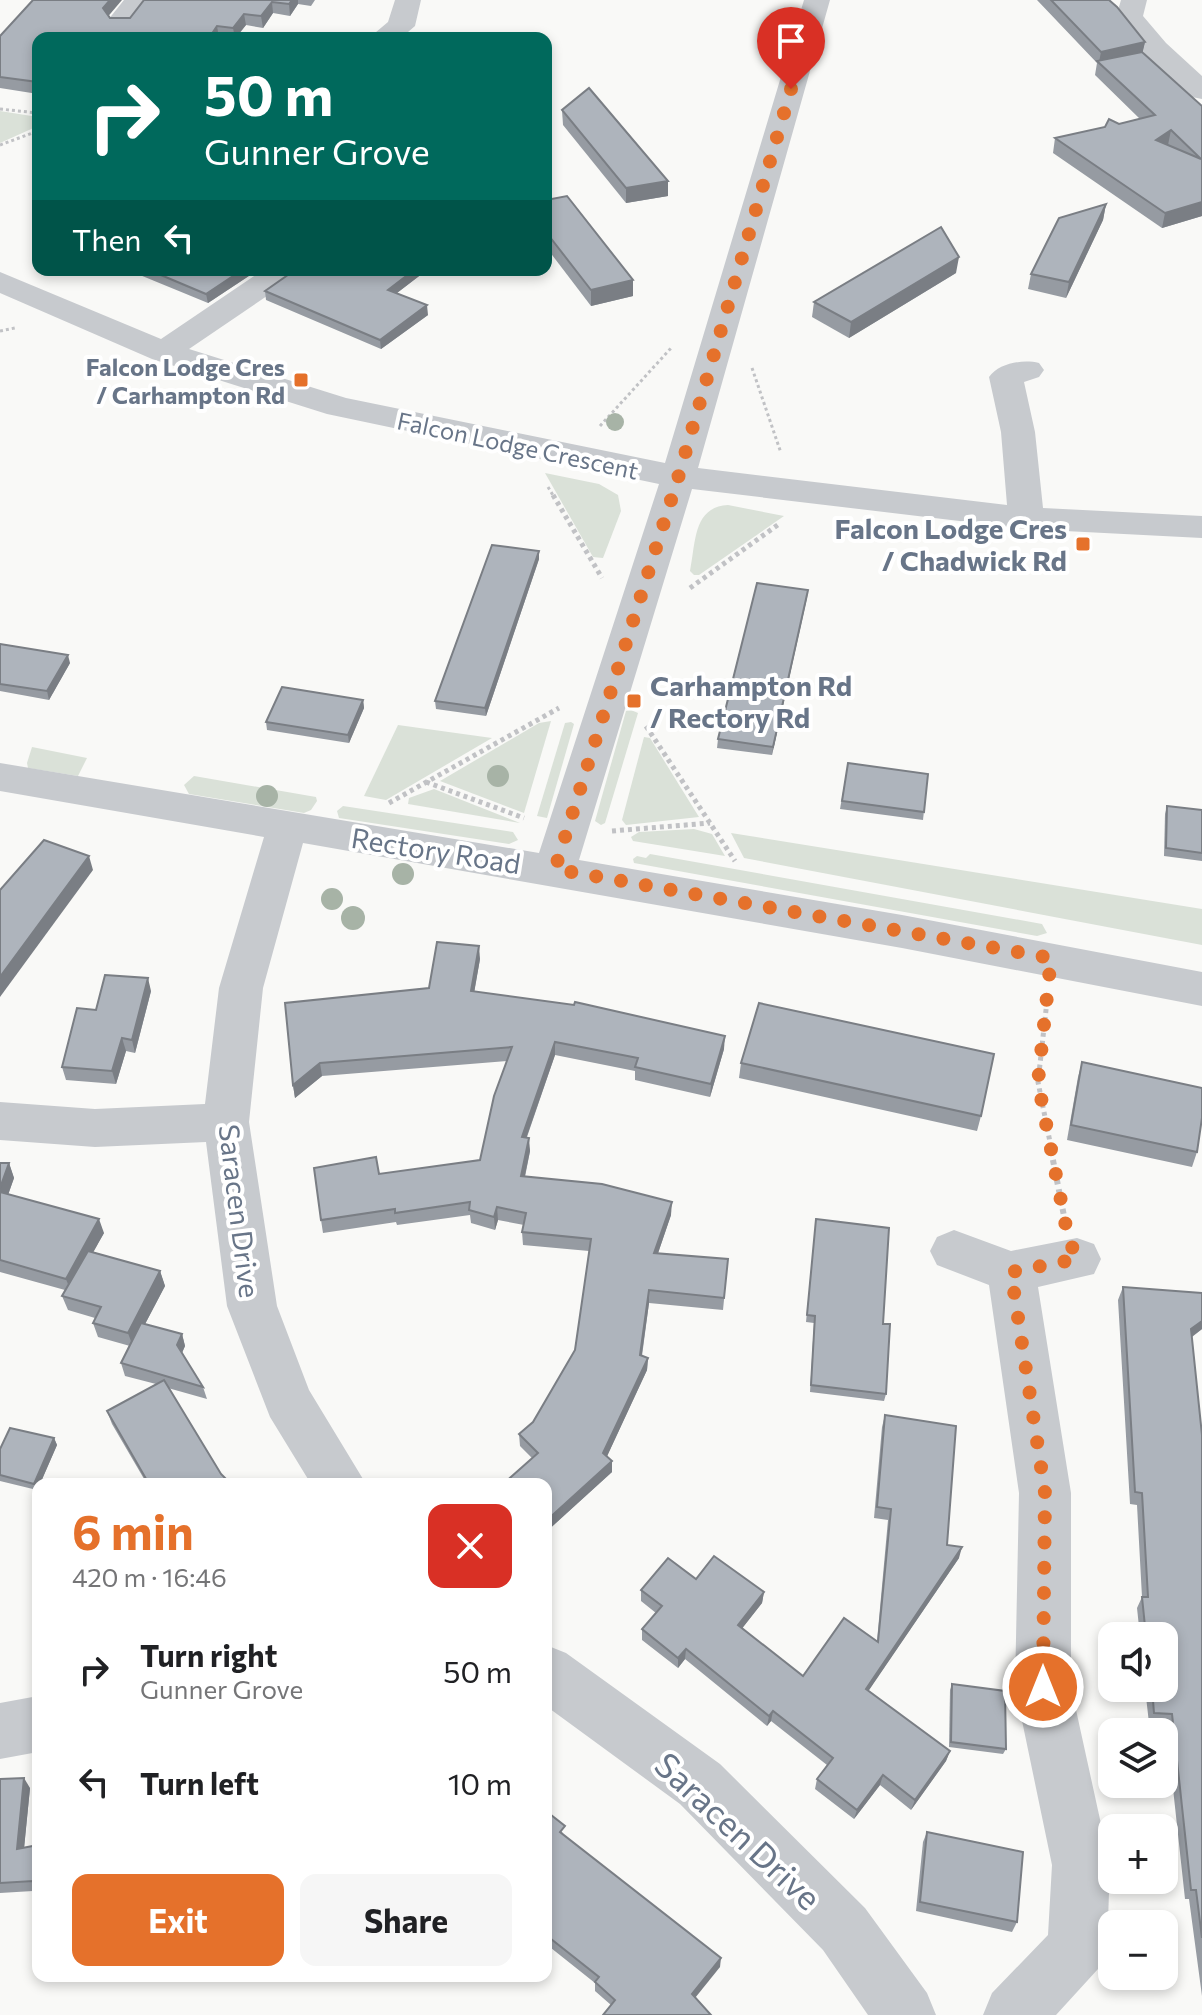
<!DOCTYPE html>
<meta charset="utf-8">
<style>
:root{--surface:#fff;--page:#f6f6f6;--text:#202124;--muted:#757577;--accent:#e5712b}
body{margin:0;font-family:Commissioner,sans-serif;background:var(--page);color:var(--text);height:100vh;display:flex;flex-direction:column;font-size:30px;white-space:nowrap}
*{box-sizing:border-box;margin:0}
p{font-size:26px;color:var(--muted)}
.icon{flex:none;width:44px;height:44px;fill:none;stroke:currentColor;stroke-width:2;stroke-linecap:round;stroke-linejoin:round}
.map{position:relative;flex:1;overflow:hidden}
.sheet{position:absolute;left:32px;top:1478px;width:520px;height:504px;display:flex;flex-direction:column;background:var(--surface);border-radius:16px;box-shadow:0 4px 12px #0003}
.sheet>*{flex:none}
.top-card{position:absolute;left:32px;top:32px;width:520px;height:244px;border-radius:16px;box-shadow:0 4px 12px #0003;background:#00695c;color:#fff;overflow:hidden}
.tools{position:absolute;left:1098px;top:1622px;display:grid;gap:16px}
.tools a{display:grid;place-items:center;width:80px;height:80px;border-radius:16px;background:var(--surface);box-shadow:0 4px 12px #0003;font-size:40px}
.pin{position:absolute;display:grid;place-items:center;width:68px;height:68px;color:#fff;margin:-82px -34px;border-radius:50% 50% 50% 0;rotate:-45deg;box-shadow:0 0 8px #0007}
.pin .icon{rotate:45deg}
.me{position:absolute;width:88px;margin:-44px;rotate:0deg;stroke-linejoin:round;filter:drop-shadow(0 0 6px #0008)}
.turn{display:flex;align-items:center;gap:28px;height:168px;padding:0 40px;font-size:36px}
.turn .icon{width:104px;height:104px;stroke-width:2.5}
.turn b{display:block;font-size:56px;line-height:68px}
.then{display:flex;align-items:center;height:76px;padding:0 40px;background:#0003;gap:16px;font-size:30px}
.round{display:grid;place-items:center;flex:none;width:84px;height:84px;border-radius:16px;background:var(--page)}
.overview{display:flex;align-items:center;justify-content:space-between;height:136px;padding:0 40px}
h1{font-size:48px;font-weight:700;line-height:60px;color:var(--accent)}
.button{display:flex;gap:16px;margin-top:auto;padding:16px 40px}
.button a{flex:1;height:92px;border-radius:16px;background:var(--accent);color:#fff;font-size:32px;font-weight:700;line-height:92px;text-align:center}
.button a+a{background:var(--page);color:var(--text)}
ul{padding:0;list-style:none}
li{display:flex;align-items:center;gap:24px;height:112px;padding:0 40px}
li div{flex:1}
li b{display:block;font-size:30px}
li em{font-style:normal}
.map>svg:first-child{display:block}
</style>
<div class="map">
<svg width="1202" height="2015" viewBox="0 0 1202 2015">
<rect width="100%" height="100%" fill="#f9f9f7"/>
<g fill="#dae1d8">
<polygon points="0,111 38,117 38,126 0,143"/>
<polygon points="545,473 599,484 618,495 621,511 603,558 593,557"/>
<path d="M728 505 784 516 699 575H694L690 571C696 542 693 507 728 505Z"/>
<polygon points="631,710 638,713 605,823 601,825 595,821 626,711"/>
<polygon points="551,721 524,813 440,781 539,723"/>
<polygon points="571,722 574,724 547,818 537,816 565,723"/>
<polygon points="398,725 492,738 386,800 364,796"/>
<polygon points="644,737 650,738 699,817 626,825 622,820"/>
<polygon points="32,747 87,758 78,776 28,768 27,763"/>
<polygon points="194,776 316,797 317,801 311,810 304,813 189,794 184,785"/>
<polygon points="434,789 520,823 408,804 409,798"/>
<polygon points="343,806 513,832 518,840 509,844 339,818 337,811"/>
<polygon points="694,829 712,834 725,856 633,841 631,837 639,832"/>
<polygon points="731,833 1202,909 1202,945 744,858"/>
<polygon points="650,854 1042,924 1047,933 1037,936 634,863 633,859 637,856 646,858"/>
</g>
<g fill="none" stroke-linecap="round" stroke-linejoin="round">
<g stroke="#c1c2c5" stroke-width="3" stroke-dasharray="3 3" stroke-linecap="butt">
<polyline points="0,109 38,113"/>
<polyline points="0,145 38,131"/>
<polyline points="0,331 15,328"/>
<polyline points="752,368 781,453"/>
<polyline points="600,426 672,347"/>
<polyline points="548,487 554,497"/>
</g>
<g stroke="#c1c2c5" stroke-width="5" stroke-dasharray="4 4" stroke-linecap="butt">
<polyline points="553,495 602,578"/>
<polyline points="690,588 779,524"/>
<polyline points="646,726 735,861"/>
<polyline points="426,782 524,818"/>
<polyline points="389,803 559,708"/>
<polyline points="612,831 710,823"/>
<polyline points="1047,1001 1038,1082 1052,1152"/>
</g>
<polyline stroke="#c1c2c5" stroke-width="6" stroke-dasharray="5 5" stroke-linecap="butt" points="1051,1150 1064,1216"/>
<g fill="#c7cace" fill-rule="evenodd">
<polygon points="124,0 151,0 132,26 112,26 108,20"/>
<polygon points="395,0 421,0 415,26 401,38 369,38 388,22"/>
<path d="M804 0H830L698 468 1007 505 1001 432 989 377C999 363 1023 359 1039 363L1044 370 1039 377 1024 382 1035 432 1043 508 1202 516V538L1026 529 692 489 579 860 902 915 1202 972V1006L902 948 303 843 263 988 249 1122 277 1306 309 1390 366 1484H311L270 1417 227 1306 206 1142 95 1147 0 1140V1102L95 1109 205 1104 219 988 264 837 0 791V763L539 853 659 484 327 414 152 359 0 293V272L161 339 263 270H300L295 277 189 349 346 398 665 463Z"/>
<polygon points="1121,0 1147,0 1143,16 1166,43 1202,76 1202,99 1192,97 1146,55 1119,23 1116,17"/>
<polygon points="954,1230 1011,1251 1077,1238 1094,1244 1101,1259 1094,1274 1038,1287 1071,1493 1071,1687 1110,1865 1107,1948 1098,1969 1056,2015 983,2015 992,1993 1048,1935 1052,1865 1015,1687 1019,1493 989,1285 937,1265 930,1251 937,1237"/>
<polygon points="546,1645 566,1653 720,1764 865,1908 927,1993 936,2015 868,2015 823,1950 680,1804 546,1706"/>
<polygon points="38,1696 38,1752 0,1759 0,1703"/>
</g>
</g>
<g fill="#a7b3a6">
<circle cx="615" cy="422" r="9"/>
<circle cx="498" cy="776" r="11"/>
<circle cx="267" cy="796" r="11"/>
<circle cx="403" cy="874" r="11"/>
<circle cx="332" cy="899" r="11"/>
<circle cx="353" cy="918" r="12"/>
</g>
<g fill="#969ba2">
<polygon points="144,0 315,0 311,6 298,4 290,16 273,13 263,28 246,25 236,38 38,38 38,94 0,88 0,36 108,16 110,18 130,18"/>
<polygon points="1037,0 1109,0 1145,42 1142,53 1202,106 1202,216 1162,228 1053,153 1055,138 1140,119 1095,75 1097,63"/>
<polygon points="562,110 668,181 668,196 626,203 563,125"/>
<polygon points="546,200 633,280 633,296 591,306 546,247"/>
<polygon points="1106,204 1103,220 1066,298 1028,289 1031,274"/>
<polygon points="134,270 258,270 208,303 135,273"/>
<polygon points="295,270 427,270 397,293 428,315 381,349 266,300 265,291"/>
<polygon points="956,273 849,338 812,317 814,302"/>
<polygon points="539,551 539,559 486,716 436,709 435,701"/>
<polygon points="808,590 772,755 717,748 718,739"/>
<polygon points="0,644 70,663 49,700 0,691"/>
<polygon points="363,700 364,708 349,743 267,730 266,722"/>
<polygon points="848,763 928,774 923,820 840,809"/>
<polygon points="1167,806 1202,810 1202,861 1164,856 1165,814"/>
<polygon points="480,959 474,992 724,1049 710,1097 635,1080 635,1071 555,1055 527,1137 530,1151 525,1177 671,1215 658,1253 728,1259 723,1310 649,1303 642,1356 648,1358 647,1370 607,1456 612,1472 546,1532 546,1484 532,1458 520,1446 519,1434 533,1422 575,1350 589,1251 523,1245 522,1232 524,1225 498,1220 495,1230 471,1223 470,1215 397,1225 396,1222 323,1233 321,1220 379,1174 480,1160 507,1061 322,1076 295,1098 293,1085 285,1003 429,988"/>
<polygon points="151,991 135,1053 126,1051 116,1084 66,1080 62,1067 96,1010"/>
<polygon points="1082,1062 1197,1152 1192,1167 1067,1140 1078,1077"/>
<polygon points="741,1063 981,1116 977,1131 739,1078"/>
<polygon points="0,1163 9,1163 14,1178 8,1195 104,1233 93,1252 160,1271 165,1286 145,1324 182,1334 185,1346 182,1353 203,1387 207,1399 168,1388 221,1474 231,1484 147,1484 112,1424 107,1411 156,1384 125,1376 121,1363 130,1346 98,1337 93,1323 95,1318 68,1310 62,1296 65,1290 0,1272"/>
<polygon points="816,1219 883,1324 886,1394 884,1401 810,1392 814,1323 806,1322"/>
<polygon points="1123,1287 1202,1293 1202,1329 1192,1337 1202,1435 1202,1996 1189,1899 1185,1899 1166,1724 1149,1723 1145,1688 1164,1688 1164,1636 1140,1636 1137,1608 1142,1597 1137,1505 1130,1504 1118,1300"/>
<polygon points="885,1415 947,1545 959,1558 868,1691 950,1751 946,1761 911,1810 880,1785 854,1819 815,1789 817,1779 827,1765 771,1721 767,1726 685,1659 678,1668 642,1640 642,1629 656,1613 641,1601 641,1590 696,1579 764,1592 762,1603 742,1628 803,1676 877,1641 888,1520 874,1518 882,1427"/>
<polygon points="54,1438 57,1445 40,1484 38,1484 37,1490 0,1481 0,1449"/>
<polygon points="952,1684 1006,1749 1003,1754 949,1747 950,1690"/>
<polygon points="0,1779 30,1788 24,1848 38,1845 38,1913 33,1907 33,1891 0,1893"/>
<polygon points="546,1811 565,1836 720,1967 611,2005 595,1991 595,1983 546,1944"/>
<polygon points="927,1832 1017,1922 1012,1932 916,1911 923,1842"/>
</g>
<g fill="#7a7e84">
<polygon points="110,0 122,0 105,20 103,8"/>
<polygon points="292,0 298,0 298,4 290,16 289,4"/>
<polygon points="272,2 273,13 263,28 261,16"/>
<polygon points="244,14 246,25 235,38 233,28"/>
<polygon points="217,26 219,38 209,38"/>
<polygon points="1145,42 1142,55 1099,62 1101,52"/>
<polygon points="1171,130 1168,145 1156,140"/>
<polygon points="668,181 668,196 626,203 626,188"/>
<polygon points="1202,202 1202,216 1162,228 1165,213"/>
<polygon points="1106,204 1103,220 1066,298 1069,282"/>
<polygon points="959,257 956,273 849,338 851,322"/>
<polygon points="242,270 258,270 208,303 206,294"/>
<polygon points="414,270 427,270 389,299 388,290"/>
<polygon points="633,280 633,296 591,306 591,290"/>
<polygon points="427,305 428,315 381,349 380,340"/>
<polygon points="539,551 539,559 486,716 485,708"/>
<polygon points="808,590 807,598 772,755 773,747"/>
<polygon points="68,655 70,663 49,700 47,691"/>
<polygon points="363,700 364,708 349,743 348,735"/>
<polygon points="89,856 93,870 0,997 0,977"/>
<polygon points="479,946 480,959 472,1005 471,991"/>
<polygon points="148,978 151,991 135,1053 132,1040"/>
<polygon points="725,1036 724,1049 710,1097 711,1084"/>
<polygon points="122,1038 126,1051 116,1084 112,1071"/>
<polygon points="555,1042 555,1055 522,1150 522,1137"/>
<polygon points="320,1063 322,1076 295,1098 293,1085"/>
<polygon points="529,1138 530,1151 522,1189 521,1176"/>
<polygon points="9,1163 14,1178 4,1206 0,1196 0,1188"/>
<polygon points="672,1202 671,1215 654,1265 654,1253"/>
<polygon points="497,1207 498,1220 495,1230 494,1217"/>
<polygon points="99,1219 104,1233 71,1292 66,1279"/>
<polygon points="160,1271 165,1286 133,1347 128,1333"/>
<polygon points="649,1290 649,1303 640,1367 640,1355"/>
<polygon points="1202,1321 1202,1329 1186,1341 1191,1329"/>
<polygon points="182,1334 185,1346 180,1357 177,1345"/>
<polygon points="648,1358 647,1370 603,1465 603,1453"/>
<polygon points="54,1438 57,1445 40,1484 38,1484 37,1490 34,1484"/>
<polygon points="612,1461 612,1472 546,1532 546,1521"/>
<polygon points="962,1547 959,1558 863,1699 866,1689"/>
<polygon points="764,1592 762,1603 737,1635 738,1625"/>
<polygon points="686,1649 685,1659 678,1668 678,1658"/>
<polygon points="773,1711 771,1721 767,1726 769,1716"/>
<polygon points="950,1751 946,1761 911,1810 915,1800"/>
<polygon points="883,1775 880,1785 854,1819 857,1810"/>
<polygon points="24,1778 30,1788 23,1859 17,1849"/>
<polygon points="721,1958 720,1967 691,2003 692,1994"/>
</g>
<g fill="#aeb4bc" stroke="#7a7e84" stroke-width="2" fill-rule="evenodd">
<polygon points="33,0 110,0 103,8 110,18 130,18 144,0 292,0 289,4 272,2 261,16 244,14 233,28 217,26 209,38 38,38 38,82 0,77 0,36"/>
<polygon points="1051,0 1109,0 1117,7 1145,42 1101,52"/>
<path d="M1142 52 1202 106V202L1165 213 1055 138 1105 127 1109 119 1119 124 1155 115 1097 61ZM1171 130 1201 159 1156 140Z"/>
<polygon points="589,88 668,181 626,188 562,110"/>
<polygon points="567,196 633,280 591,290 546,232 546,200"/>
<polygon points="1106,204 1069,282 1031,274 1059,218"/>
<polygon points="941,227 959,257 851,322 814,302"/>
<polygon points="149,270 242,270 206,294"/>
<polygon points="295,270 414,270 388,290 427,305 380,340 265,291"/>
<polygon points="492,545 539,551 485,708 435,701"/>
<polygon points="757,583 808,590 773,747 718,739"/>
<polygon points="0,644 68,655 47,691 0,684"/>
<polygon points="282,687 363,700 348,735 266,722"/>
<polygon points="848,763 928,774 924,812 842,801"/>
<polygon points="1167,806 1202,810 1202,853 1166,848"/>
<polygon points="44,840 89,856 0,977 0,890"/>
<polygon points="437,942 479,946 471,991 574,1005 575,1002 725,1036 711,1084 635,1067 638,1058 555,1042 522,1137 529,1138 521,1176 602,1184 672,1202 654,1253 728,1259 724,1298 649,1290 640,1355 648,1358 603,1453 612,1461 546,1521 546,1484 503,1484 538,1453 519,1434 533,1422 575,1350 591,1239 522,1232 526,1213 497,1207 494,1217 469,1210 470,1202 395,1213 395,1209 321,1220 314,1168 376,1157 379,1174 480,1160 494,1096 512,1047 320,1063 293,1085 285,1003 429,988"/>
<polygon points="105,975 148,978 132,1040 122,1038 112,1071 62,1067 77,1008 96,1010"/>
<polygon points="759,1003 994,1054 981,1116 741,1063"/>
<polygon points="1082,1062 1202,1088 1202,1118 1197,1152 1071,1125"/>
<polygon points="0,1163 9,1163 0,1188"/>
<polygon points="0,1192 99,1219 66,1279 0,1260"/>
<polygon points="816,1219 889,1228 883,1324 890,1324 886,1394 811,1385 815,1316 807,1315"/>
<polygon points="88,1251 160,1271 128,1333 93,1323 101,1307 62,1296"/>
<polygon points="1123,1287 1202,1293 1202,1321 1191,1329 1202,1435 1202,1938 1196,1890 1191,1890 1172,1714 1154,1713 1152,1688 1164,1688 1164,1636 1146,1636 1142,1597 1148,1597 1142,1493 1135,1492"/>
<polygon points="141,1323 182,1334 177,1345 203,1387 121,1363"/>
<polygon points="164,1380 221,1474 231,1484 149,1484 107,1411"/>
<polygon points="885,1415 956,1426 947,1545 962,1547 866,1689 950,1751 915,1800 883,1775 857,1810 817,1779 833,1758 773,1711 769,1716 686,1649 678,1658 642,1629 662,1606 641,1590 668,1558 696,1579 714,1556 764,1592 738,1625 803,1676 844,1618 878,1642 891,1509 877,1507"/>
<polygon points="10,1428 54,1438 34,1484 0,1475 0,1449"/>
<polygon points="952,1684 1005,1691 1006,1749 951,1742"/>
<polygon points="24,1778 17,1849 38,1845 38,1906 33,1907 33,1881 0,1883 0,1779"/>
<polygon points="546,1811 565,1826 560,1832 721,1958 692,1994 711,2015 603,2015 615,2000 595,1982 599,1977 546,1935"/>
<polygon points="927,1832 1023,1852 1017,1922 920,1902"/>
</g>
<g fill="none" stroke-linecap="round" stroke-linejoin="round">
<polyline stroke="#e5712b" stroke-width="14" stroke-dasharray="0 25.2" points="791,89 678,478 555,869 1051,958 1038,1082 1068,1237 1077,1259 1011,1272 1045,1493 1043,1687"/>
</g>
<g fill="#e5712b" stroke="#fff" stroke-width="3">
<rect x="293" y="372" width="16" height="16" rx="4"/>
<rect x="1075" y="536" width="16" height="16" rx="4"/>
<rect x="626" y="693" width="16" height="16" rx="4"/>
</g>
<g text-anchor="middle" dominant-baseline="central" stroke-width="8" stroke-linejoin="round" paint-order="stroke">
<g font-size="24" font-weight="bold" fill="#687588" stroke="#fff" text-anchor="end">
<text x="285" y="366">Falcon Lodge Cres<tspan x="285" dy="28">/ Carhampton Rd</tspan></text>
</g>
<g font-size="24" fill="#687588" stroke="#fff">
<text transform="translate(518 445) rotate(12)">Falcon Lodge Crescent</text>
</g>
<g font-size="28" font-weight="bold" fill="#687588" stroke="#fff" text-anchor="end">
<text x="1067" y="528">Falcon Lodge Cres<tspan x="1067" dy="32">/ Chadwick Rd</tspan></text>
<text x="650" y="685" text-anchor="start">Carhampton Rd<tspan x="650" dy="32">/ Rectory Rd</tspan></text>
</g>
<g font-size="28" fill="#687588" stroke="#fff">
<text transform="translate(436 850) rotate(9)">Rectory Road</text>
<text transform="translate(240 1211) rotate(83)">Saracen Drive</text>
</g>
<g font-size="34" fill="#687588" stroke="#fff">
<text transform="translate(739 1830) rotate(43)">Saracen Drive</text>
</g>
</g>
</svg>
<div class="tools">
<a><svg class="icon" aria-label="sound" viewBox="0 0 24 24"><path d="M4 9h4l5-4v14l-5-4H4zM17 9q2 3 0 6"/></svg></a>
<a><svg class="icon" aria-label="layers" viewBox="0 0 24 24"><path d="M12 4l9 5-9 5-9-5zM3 14l9 5 9-5"/></svg></a>
<a>+</a>
<a>−</a>
</div>
<div class="pin" style="left:791px;top:89px;background:#d93025"><svg class="icon" aria-label="arrive" viewBox="0 0 24 24"><path d="M6 21V4h12l-3 4 3 4H6"/></svg></div>
<svg class="me" style="left:1043px;top:1687px" viewBox="-20 -20 40 40"><circle r="17" fill="#e5712b" stroke="#fff" stroke-width="3"/><path d="M0-11L8 9 0 5-8 9z" fill="#fff"/></svg>
<div class="top-card">
<div class="turn"><svg class="icon" aria-label="right" viewBox="0 0 24 24"><path d="M7 20v-9h11M14 6l5 5-5 5"/></svg><div><b>50 m</b>Gunner Grove</div></div>
<div class="then">Then<svg class="icon" aria-label="left" viewBox="0 0 24 24"><path d="M17 20v-9H6M10 6l-5 5 5 5"/></svg></div>
</div>
<section class="sheet">
<div class="overview"><div><h1>6 min</h1><p>420 m · 16:46</p></div><a class="round" style="background:#d93025;color:#fff"><svg class="icon" aria-label="close" viewBox="0 0 24 24"><path d="M6 6l12 12M18 6L6 18"/></svg></a></div>
<ul>
<li><svg class="icon" aria-label="right" viewBox="0 0 24 24"><path d="M7 20v-9h11M14 6l5 5-5 5"/></svg><div><b>Turn right</b><p>Gunner Grove</p></div><em>50 m</em></li>
<li><svg class="icon" aria-label="left" viewBox="0 0 24 24"><path d="M17 20v-9H6M10 6l-5 5 5 5"/></svg><div><b>Turn left</b></div><em>10 m</em></li>
</ul>
<div class="button"><a>Exit</a><a>Share</a></div>
</section>
</div>
